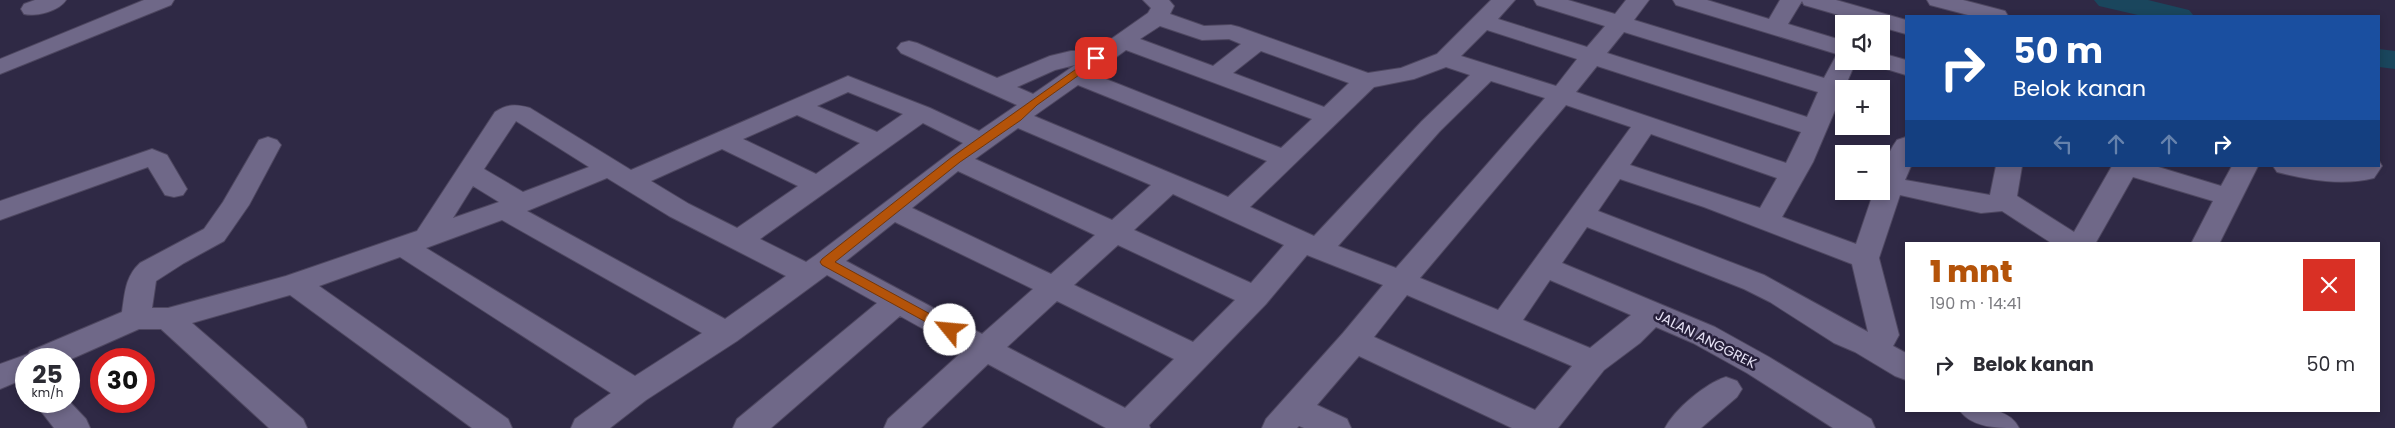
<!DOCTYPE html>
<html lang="id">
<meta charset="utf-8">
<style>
:root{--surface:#fff;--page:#f7f7f7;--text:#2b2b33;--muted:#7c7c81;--accent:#b45309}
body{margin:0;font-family:Poppins,sans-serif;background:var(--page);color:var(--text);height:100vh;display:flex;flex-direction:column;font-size:19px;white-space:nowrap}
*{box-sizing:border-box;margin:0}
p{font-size:16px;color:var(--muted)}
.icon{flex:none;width:28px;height:28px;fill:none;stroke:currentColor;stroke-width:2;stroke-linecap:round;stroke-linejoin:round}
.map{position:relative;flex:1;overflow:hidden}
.panel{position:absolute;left:1905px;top:242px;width:475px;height:170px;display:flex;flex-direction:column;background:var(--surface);border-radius:0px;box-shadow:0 2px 8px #0003}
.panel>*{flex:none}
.banner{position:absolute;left:1905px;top:15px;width:475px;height:152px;border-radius:0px;box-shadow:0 2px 8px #0003;background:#1a4fa0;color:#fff;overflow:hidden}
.fabs{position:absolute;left:1835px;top:15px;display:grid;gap:10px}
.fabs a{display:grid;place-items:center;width:55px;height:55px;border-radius:0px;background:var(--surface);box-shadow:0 2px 8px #0003;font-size:25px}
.speed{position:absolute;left:15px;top:348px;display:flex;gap:10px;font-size:25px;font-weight:700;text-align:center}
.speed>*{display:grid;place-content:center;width:65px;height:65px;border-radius:50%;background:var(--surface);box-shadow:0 2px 8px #0003;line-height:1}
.speed small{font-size:12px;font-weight:400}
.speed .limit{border:8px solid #d22;background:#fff;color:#111}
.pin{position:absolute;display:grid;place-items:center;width:42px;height:42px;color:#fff;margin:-21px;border-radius:10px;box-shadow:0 2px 8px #0006}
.me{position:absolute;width:55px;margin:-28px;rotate:298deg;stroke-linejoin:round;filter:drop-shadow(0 0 4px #0008)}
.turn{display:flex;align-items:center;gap:18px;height:105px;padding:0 25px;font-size:22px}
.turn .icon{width:65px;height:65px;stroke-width:2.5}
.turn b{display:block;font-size:35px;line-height:42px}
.lanes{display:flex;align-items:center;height:48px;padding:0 25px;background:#0003;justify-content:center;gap:25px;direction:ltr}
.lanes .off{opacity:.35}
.round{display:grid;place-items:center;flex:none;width:52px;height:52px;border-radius:0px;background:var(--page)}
.overview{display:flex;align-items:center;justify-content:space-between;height:85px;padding:0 25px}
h1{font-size:30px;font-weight:800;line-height:38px;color:var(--accent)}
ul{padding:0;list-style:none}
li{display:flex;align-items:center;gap:15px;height:75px;padding:0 25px}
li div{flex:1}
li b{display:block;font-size:19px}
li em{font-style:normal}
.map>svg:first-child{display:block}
</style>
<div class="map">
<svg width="2395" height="428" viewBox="0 0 2395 428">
<rect width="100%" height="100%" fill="#2f2945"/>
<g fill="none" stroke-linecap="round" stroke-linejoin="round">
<g fill="#1a465d" fill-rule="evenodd">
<polygon points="2094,0 2148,0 2189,10 2194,16 2142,16 2099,6"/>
<polygon points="2379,49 2395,51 2395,69 2379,67"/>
</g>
<defs>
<g id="minor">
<path d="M35 0H66C59 11 36 17 24 14L21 9 24 4Z"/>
<polygon points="144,0 174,0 171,5 0,74 0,59"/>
<path d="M1143 0H1169L1174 6 1170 14 1204 26 1231 25 1239 27 1368 73 1401 68 1437 54 1491 0H1515L1498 19 1587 47 1605 26 1537 5 1534 0H1568L1615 14 1626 0H1649L1634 20 1824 78 1836 56 1840 55 1676 5 1673 0H1707L1769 19 1780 0H1836L1906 20V34L1881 27V24H1870L1804 5 1802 1 1788 24 1844 41V61H1856L1813 162 1782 217 1856 244 1874 191H1881C1881 173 1886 155 1897 140L1906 137V166H1911L1905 180 1990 195 1996 166H2022L2017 196 2074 232 2112 166H2155L2221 186 2232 166H2258L2219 244H2191L2213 201 2133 177 2095 244H2053L2002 211 1981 213 1900 195 1879 258 1899 335 1893 346 1906 353V380L1895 376 1855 352 1834 343 1770 302 1744 289 1587 227 1562 263 1715 327 1769 357 1871 419 1875 428H1833L1747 373 1693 343 1656 327 1640 343 1604 370 1558 428H1512L1359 356 1317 405 1347 419 1351 428H1304L1299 426 1297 428H1262L1266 419 1343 333 1383 285 1307 255 1266 304 1149 425 1150 428H1106L988 364 921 428H884L888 419 963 351 900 316 771 428H733L737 419 877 303 827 275 737 341 646 400 610 428H571L575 419 611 393 400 257 319 286 508 419 512 428H472L290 295 192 323 303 419 307 428H269L161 329H139L69 360 26 359V378L0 389V364L28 354 30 351 122 312C125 293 125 277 140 263L204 229 223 202 259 140 268 137 277 140 281 145 249 205 224 241 184 263 156 281 152 308H168L286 276 417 231 495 112C507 104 516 104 530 108L631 170 848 76 930 108 979 131 1017 105 901 53 897 48 901 43 909 41 917 43 997 78 1050 56 1071 51H1094L1148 13 1151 8ZM1160 26 1202 40 1229 39 1241 44 1213 66 1140 39ZM1487 30 1577 59 1556 86 1461 56ZM1624 32 1818 92 1807 117 1607 53ZM1126 50 1312 119 1281 148 1093 74ZM1261 51 1349 83 1324 107 1233 73ZM1075 65 1033 94 1017 87 1055 70ZM1597 66 1801 132 1786 163 1576 92ZM1446 67 1470 75 1422 121 1314 236 1250 207 1374 87 1414 79ZM1491 81 1545 98 1396 268 1338 246 1440 131ZM1078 85 1267 161 1228 197 1034 116ZM848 92 903 114 877 132 817 106ZM1566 105 1631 127 1498 310 1420 278ZM797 115 860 143 816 174 743 139ZM516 121 589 167 523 192 484 169ZM923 123 963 143 816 255 806 262 760 239ZM1018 128 1151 185 1112 220 975 159ZM1651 134 1777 178 1760 208 1630 165ZM722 149 798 186 737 228 689 204 651 181ZM958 171 1095 235 1051 274 912 208ZM607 178 669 216 786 276 725 319 527 211ZM1620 179 1704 207 1852 264 1868 332 1764 275 1598 211ZM473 186 499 202 453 218ZM1173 194 1284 245 1251 283 1134 230ZM502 220 702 333 635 376 426 248ZM895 222 1033 289 982 334 846 261ZM1118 245 1235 300 1193 342 1074 285ZM1550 280 1631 315 1590 348 1523 320ZM1407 295 1572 366 1535 410 1374 337ZM1057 301 1174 359 1125 408 1007 347Z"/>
<polygon points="1927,0 1963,0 2005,11 2008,16 1972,16 1930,5"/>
<polygon points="1881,53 1906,60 1906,75 1873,65 1870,61 1881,61"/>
<polygon points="152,149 167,155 187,189 183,195 174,197 165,195 148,167 0,220 0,201"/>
<path d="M2379 161 2382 166 2374 178C2342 186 2309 180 2277 172L2273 166H2379Z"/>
<path d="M1726 377 1737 381 1742 389 1737 397 1701 428H1665C1675 409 1706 383 1726 377Z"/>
<polygon points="33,401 69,401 86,419 90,428 54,428"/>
<path d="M1960 411C1982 411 2007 405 2019 428 1997 428 1973 428 1960 411Z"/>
</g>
</defs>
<use href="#minor" stroke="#4e4760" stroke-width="2"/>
<use href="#minor" fill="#6f6888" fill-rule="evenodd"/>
</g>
<polygon fill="#b45309" stroke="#753606" points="1096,55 1100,56 1100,60 1037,105 1021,120 960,162 835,262 954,327 956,330 954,333 946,333 822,265 820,262 822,259 952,157"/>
<g text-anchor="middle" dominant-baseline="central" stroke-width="5" stroke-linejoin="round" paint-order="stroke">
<g font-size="14" fill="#e7e3f6" stroke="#261f3a">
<text transform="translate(1706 339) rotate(27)">JALAN ANGGREK</text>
</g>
</g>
</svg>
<div class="fabs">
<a><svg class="icon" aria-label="sound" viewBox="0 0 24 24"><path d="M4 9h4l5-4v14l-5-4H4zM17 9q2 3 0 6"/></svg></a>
<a>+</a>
<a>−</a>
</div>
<div class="speed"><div>25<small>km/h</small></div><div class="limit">30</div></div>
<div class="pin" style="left:1096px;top:58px;background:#d93025"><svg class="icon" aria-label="arrive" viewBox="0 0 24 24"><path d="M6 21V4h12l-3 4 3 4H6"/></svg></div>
<svg class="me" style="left:950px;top:330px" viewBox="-20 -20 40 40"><circle r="19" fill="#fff"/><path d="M0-13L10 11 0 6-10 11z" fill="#b45309"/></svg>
<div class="banner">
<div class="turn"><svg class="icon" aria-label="right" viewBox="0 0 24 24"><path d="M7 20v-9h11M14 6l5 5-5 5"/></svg><div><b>50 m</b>Belok kanan</div></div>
<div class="lanes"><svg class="icon off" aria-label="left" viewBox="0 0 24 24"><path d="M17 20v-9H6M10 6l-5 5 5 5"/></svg><svg class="icon off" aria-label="ahead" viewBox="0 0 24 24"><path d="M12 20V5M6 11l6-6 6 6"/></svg><svg class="icon off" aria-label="ahead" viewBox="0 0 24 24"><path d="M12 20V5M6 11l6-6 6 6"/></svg><svg class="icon" aria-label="right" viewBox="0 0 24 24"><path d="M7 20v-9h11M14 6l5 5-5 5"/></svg></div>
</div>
<section class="panel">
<div class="overview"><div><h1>1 mnt</h1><p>190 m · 14:41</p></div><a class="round" style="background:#d93025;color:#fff"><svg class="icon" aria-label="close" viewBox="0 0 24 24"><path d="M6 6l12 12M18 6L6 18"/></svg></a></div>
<ul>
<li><svg class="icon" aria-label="right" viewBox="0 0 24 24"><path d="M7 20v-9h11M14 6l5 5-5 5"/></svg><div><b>Belok kanan</b></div><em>50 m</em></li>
</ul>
</section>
</div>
